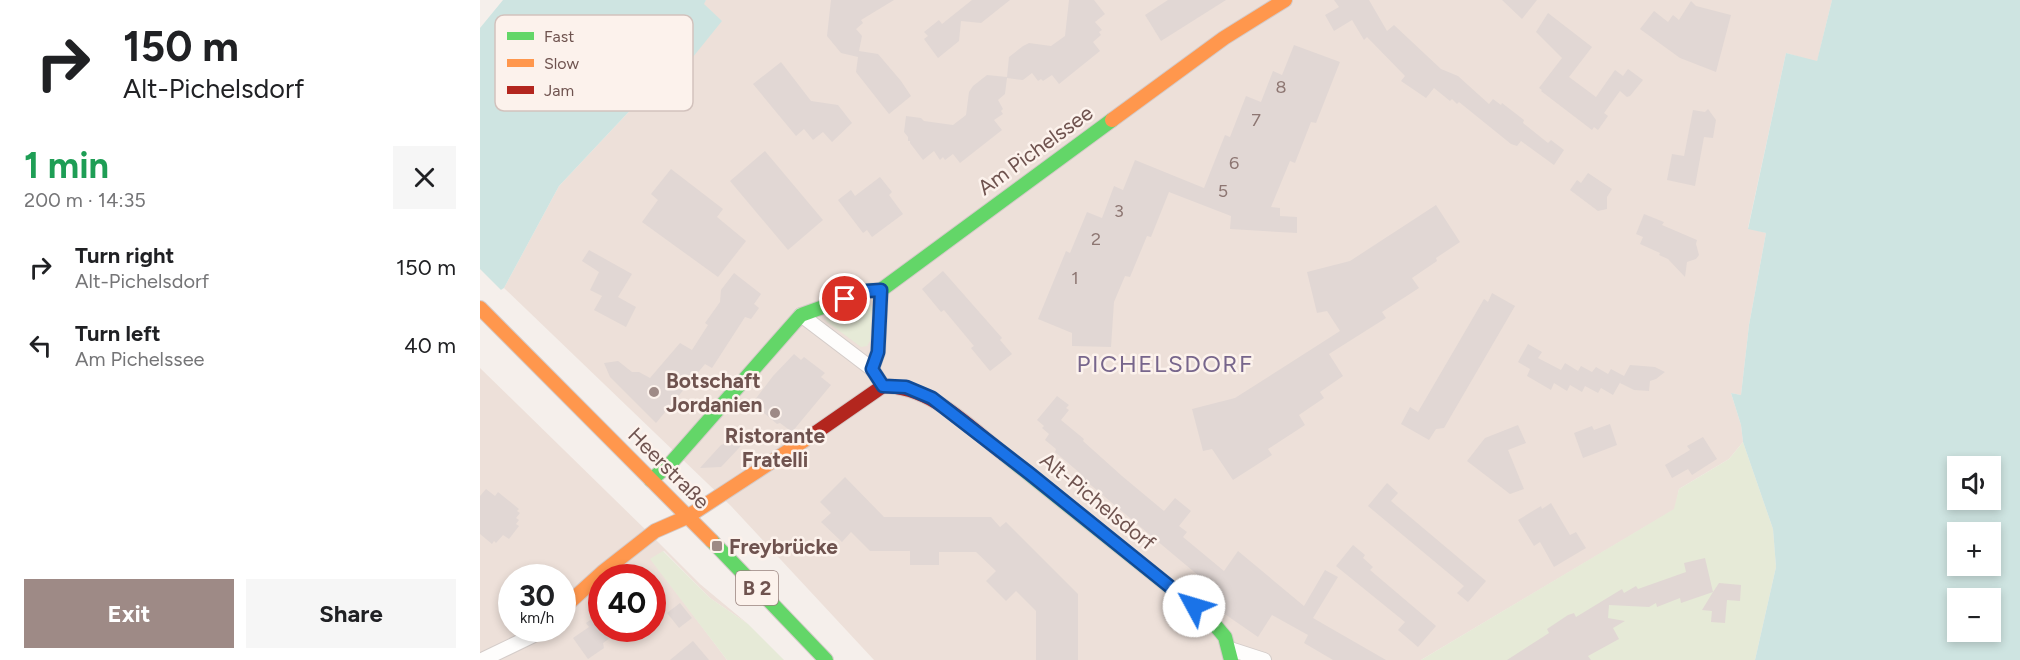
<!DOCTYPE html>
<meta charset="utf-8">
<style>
:root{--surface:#fff;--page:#f6f6f6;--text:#202124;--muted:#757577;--accent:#9e8a86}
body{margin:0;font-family:Figtree,sans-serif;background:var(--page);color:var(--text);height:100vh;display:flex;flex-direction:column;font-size:22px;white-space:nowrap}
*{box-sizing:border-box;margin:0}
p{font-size:20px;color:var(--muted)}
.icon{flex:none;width:33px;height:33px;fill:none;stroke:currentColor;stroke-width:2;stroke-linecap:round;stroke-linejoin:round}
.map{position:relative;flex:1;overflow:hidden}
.side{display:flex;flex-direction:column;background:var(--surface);width:480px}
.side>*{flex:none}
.guide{background:#fff;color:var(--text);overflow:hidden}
.tools{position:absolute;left:1467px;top:456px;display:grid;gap:12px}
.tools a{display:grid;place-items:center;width:54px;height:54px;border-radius:0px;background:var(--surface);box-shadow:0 3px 9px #0003;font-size:30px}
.speed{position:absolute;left:18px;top:564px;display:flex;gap:12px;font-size:30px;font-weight:700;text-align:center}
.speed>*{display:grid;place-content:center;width:78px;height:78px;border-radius:50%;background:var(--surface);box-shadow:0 3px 9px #0003;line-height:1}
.speed small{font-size:15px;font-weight:400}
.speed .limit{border:9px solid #d22;background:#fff;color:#111}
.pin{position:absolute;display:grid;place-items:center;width:51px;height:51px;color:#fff;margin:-26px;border:3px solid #fff;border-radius:50%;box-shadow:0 2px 6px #0007}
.me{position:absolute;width:66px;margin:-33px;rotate:309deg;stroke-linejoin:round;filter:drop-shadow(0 0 4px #0008)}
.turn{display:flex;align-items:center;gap:21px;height:126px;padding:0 24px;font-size:27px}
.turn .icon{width:78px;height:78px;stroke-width:2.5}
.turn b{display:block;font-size:42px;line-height:51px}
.round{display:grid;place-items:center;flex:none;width:63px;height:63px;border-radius:0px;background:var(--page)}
.overview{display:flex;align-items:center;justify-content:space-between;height:102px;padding:0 24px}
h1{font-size:36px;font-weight:700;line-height:45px;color:#1e9e55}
.button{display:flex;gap:12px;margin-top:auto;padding:12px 24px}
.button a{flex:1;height:69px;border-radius:0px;background:var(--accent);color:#fff;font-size:24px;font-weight:700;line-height:69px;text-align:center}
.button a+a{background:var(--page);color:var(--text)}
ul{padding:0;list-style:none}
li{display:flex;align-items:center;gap:18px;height:78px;padding:0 24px}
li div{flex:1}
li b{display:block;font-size:22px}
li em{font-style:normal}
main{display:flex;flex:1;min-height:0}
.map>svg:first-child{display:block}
</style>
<main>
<section class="side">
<div class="guide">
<div class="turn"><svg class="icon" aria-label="right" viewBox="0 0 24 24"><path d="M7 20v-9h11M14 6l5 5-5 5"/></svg><div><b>150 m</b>Alt-Pichelsdorf</div></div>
</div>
<div class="overview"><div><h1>1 min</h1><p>200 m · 14:35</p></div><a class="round"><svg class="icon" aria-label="close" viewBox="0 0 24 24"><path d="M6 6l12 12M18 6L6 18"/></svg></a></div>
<ul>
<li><svg class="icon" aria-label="right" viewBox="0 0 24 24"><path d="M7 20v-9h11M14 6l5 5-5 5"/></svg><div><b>Turn right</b><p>Alt-Pichelsdorf</p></div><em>150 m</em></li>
<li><svg class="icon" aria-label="left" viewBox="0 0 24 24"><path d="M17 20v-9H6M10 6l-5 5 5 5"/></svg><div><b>Turn left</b><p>Am Pichelssee</p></div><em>40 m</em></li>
</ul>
<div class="button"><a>Exit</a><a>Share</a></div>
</section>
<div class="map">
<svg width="1540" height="660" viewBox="0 0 1540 660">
<rect width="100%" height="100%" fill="#f5efeb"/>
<g fill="#ede0d9" fill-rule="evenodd">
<polygon points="226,0 1352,0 1337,62 1306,53 1268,228 1286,233 1269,325 1261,395 1251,393 1261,425 1263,442 1249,459 1199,489 1195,509 941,660 394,660 251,506 24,288 79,186 158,102 171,109 241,21 223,4"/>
<path d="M0 368 171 535 220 584 268 624 230 598 184 551 171 559 247 660H0ZM32 578H82V628H32ZM122 578H172V628H122Z"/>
</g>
<g fill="#e6ead7">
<polygon points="384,298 392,307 390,341 387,346 381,347 346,321 345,315"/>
<polygon points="1263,442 1293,529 1296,567 1275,660 941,660 1194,509 1199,489 1249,459"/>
<polygon points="183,551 230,598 268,624 304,660 247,660 170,559"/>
</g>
<g fill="#cee4e1" fill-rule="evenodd">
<polygon points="23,0 226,0 224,4 242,21 171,109 158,102 79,186 24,288 0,303 0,28"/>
<path d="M1352 0H1540V660H1275L1296 567 1293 529 1263 442 1261 425 1251 393 1261 395 1269 325 1286 233 1268 229 1306 53 1337 61ZM1478 466H1510V500H1478ZM1478 532H1510V566H1478ZM1478 598H1510V632H1478Z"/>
</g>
<polygon fill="#f5efeb" points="0,269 23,292 0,306"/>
<g fill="#e1d7d4">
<polygon points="351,0 414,0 381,20 383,23 376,29 382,36 379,51 398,54 421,81 431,96 409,114 376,72 378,57 361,53 347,36"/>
<polygon points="492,0 530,0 501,23 481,21 479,41 458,58 444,39 448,36 444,32 459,20 462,24"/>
<polygon points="589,0 614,0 625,14 615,22 622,30 619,32 621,35 613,42 620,51 579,84 572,75 563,81 561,79 558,81 552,73 543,80 527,78 525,94 518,100 523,109 521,111 523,114 514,120 522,130 480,163 473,154 465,160 463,157 460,160 454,151 443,160 430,143 430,141 428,141 428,137 424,132 426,116 441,118 444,121 473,125 486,115 489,92 493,86 507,75 527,77 529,57 543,46 549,43 571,46 585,36"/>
<polygon points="688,0 746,0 681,41 665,15"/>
<polygon points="854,0 889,0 907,31 914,25 961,69 978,76 1009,104 1013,99 1021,105 1022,103 1044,120 1043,123 1068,143 1071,140 1084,150 1074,165 1041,141 1037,146 1031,144 979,102 977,104 972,99 970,101 954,88 946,98 921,81 925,76 887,37 884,40 872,20 854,31 845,15 859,7"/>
<polygon points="1022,0 1057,0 1042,19"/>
<polygon points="1211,1 1216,6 1251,15 1236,72 1200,58 1160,29 1174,11 1188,22 1193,15 1199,20"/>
<polygon points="1068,13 1112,47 1089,77 1116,97 1135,70 1143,76 1148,69 1163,80 1150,96 1147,97 1140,91 1124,113 1128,116 1118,130 1114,127 1112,130 1061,91 1062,90 1059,88 1082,58 1056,32"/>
<polygon points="814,45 860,62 836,123 831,122 815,163 810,161 791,207 800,208 800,216 817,217 817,233 750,229 751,216 689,192 671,237 667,236 650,277 645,276 634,302 631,347 592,346 592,333 558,319 586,251 590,253 607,212 622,218 634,186 643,190 655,160 724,188 745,135 750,137 766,96 781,102 793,71 802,75"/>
<polygon points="301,62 331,101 358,105 372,123 352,142 343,132 333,140 324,129 316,136 273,84"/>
<polygon points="1228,109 1236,120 1233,138 1224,137 1215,186 1187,180 1192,154 1204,156 1213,110 1225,112"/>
<polygon points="285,151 343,220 308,250 250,181"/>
<polygon points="191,169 243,209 237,217 266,241 238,277 162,222 178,200 171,194"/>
<polygon points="1108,173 1132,189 1127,197 1127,209 1118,211 1090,190 1097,180 1101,183"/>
<polygon points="400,177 412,192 409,195 423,214 392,237 387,230 383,233 358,200 371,190 375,196"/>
<polygon points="956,205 980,242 956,258 957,261 932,278 939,288 902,312 906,318 849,354 863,376 840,392 844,398 819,415 825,425 788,449 792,455 753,480 732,449 723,451 712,409 755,398 860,331 847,311 837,313 827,272 870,261"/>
<polygon points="1164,214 1184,222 1182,225 1217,240 1216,244 1219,255 1216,259 1207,262 1205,277 1188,259 1179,255 1180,253 1160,244 1163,237 1156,234"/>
<polygon points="109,250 152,274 138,297 156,307 146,327 114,310 122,296 110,290 119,272 102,261"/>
<polygon points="463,271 522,338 520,340 532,354 510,371 491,348 494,346 464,310 461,312 442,289"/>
<polygon points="254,273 281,294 274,304 279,308 271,319 265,317 232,368 225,364 176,423 130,377 124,363 138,361 152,372 159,372 170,378 200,343 212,350 228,325 225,323 240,302 241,290"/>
<polygon points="1012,293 1035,306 964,428 956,429 949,440 921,424 930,407 938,412 1004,299 1008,302"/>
<polygon points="1048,344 1062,352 1058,358 1081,370 1085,363 1098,371 1101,366 1112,372 1116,367 1128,374 1131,369 1144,376 1150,365 1175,367 1185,372 1176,379 1170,381 1169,391 1154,390 1140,383 1142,379 1133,395 1121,388 1118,393 1105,386 1102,392 1090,385 1087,391 1074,383 1071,390 1047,376 1050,369 1038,362"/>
<polygon points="314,354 321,360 324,357 345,373 341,377 351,385 312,432 300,423 297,424 284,413 285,409 274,401 293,376"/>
<polygon points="577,396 589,405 586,408 589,410 581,420 604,439 603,441 642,476 684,511 695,498 711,511 699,526 707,532 703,537 744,571 758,551 824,606 845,570 858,577 833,618 906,660 853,660 824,643 828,635 792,615 778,637 736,608 723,598 732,587 600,476 601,474 575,452 576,449 565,440 569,434 562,428 564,426 557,420"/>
<polygon points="1130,424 1137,445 1103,458 1094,433 1112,426 1114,430"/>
<polygon points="1038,425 1046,443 1028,450 1044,489 1030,494 987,461 1005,438"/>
<polygon points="276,430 241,467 220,468 241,445"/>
<polygon points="1223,437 1237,459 1212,475 1208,469 1192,478 1185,465 1210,450 1207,446"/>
<polygon points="365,477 404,517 511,517 520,527 526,522 598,594 598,660 556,660 556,611 536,591 526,601 506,581 516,571 496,552 459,552 459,565 430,565 430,551 390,551 371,532 362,542 341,522 351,513 340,502"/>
<polygon points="907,483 918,493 911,501 1006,581 988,602 977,593 984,586 888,506"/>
<polygon points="6,489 15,496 18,492 39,509 37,511 40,513 36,518 39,520 36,524 39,526 29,539 23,535 16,543 14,541 12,544 0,534 0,496"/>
<polygon points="1071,503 1090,535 1096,532 1106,548 1074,567 1060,542 1054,546 1038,520 1061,506 1062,509"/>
<polygon points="873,545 885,555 883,558 893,567 890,570 956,626 938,647 918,630 925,622 856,566"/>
<polygon points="1225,558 1233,592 1239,583 1261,585 1260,601 1247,600 1245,623 1231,622 1232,611 1222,610 1233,592 1201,603 1200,598 1177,607 1176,603 1169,607 1129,605 1128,618 1145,621 1133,628 1139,639 1108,656 1111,660 1027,660 1069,633 1067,629 1088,615 1094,613 1096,617 1142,589 1144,593 1156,586 1158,589 1206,572 1204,563"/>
<polygon points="200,603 212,618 199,628 187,613"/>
<polygon points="122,612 122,628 144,628 123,643 124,648 108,659 93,638 109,627 106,623"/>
<polygon points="213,641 229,660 190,660"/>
</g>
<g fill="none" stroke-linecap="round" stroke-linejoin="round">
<defs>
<g id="street">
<polyline points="321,315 392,369 403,386"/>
<polyline points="392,369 398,352 401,290"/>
<polyline points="750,649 784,660"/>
<polyline points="2,660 54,635 61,628"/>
</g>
<g id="fast">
<polyline points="524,454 730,619 745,637 751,660"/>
<polyline points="171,480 191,463 321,315 387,291 401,290 632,120"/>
<polyline points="232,541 346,660"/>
</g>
<g id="slow">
<polyline points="632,120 744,38 805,0"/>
<polyline points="0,308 232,541"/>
<polyline points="82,609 124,571 175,531 207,517 331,436"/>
</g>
<path id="jam" d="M331 436 403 386C451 386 488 426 524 454"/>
</defs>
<use href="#street" stroke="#d4ccc9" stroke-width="16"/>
<use href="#fast" stroke="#d4cac8" stroke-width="16"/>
<use href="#slow" stroke="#d4cac8" stroke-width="16"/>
<use href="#jam" stroke="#d4cac8" stroke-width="16"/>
<use href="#street" stroke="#fefdfc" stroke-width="14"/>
<use href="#fast" stroke="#63d668" stroke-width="14"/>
<use href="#slow" stroke="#ff974d" stroke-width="14"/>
<use href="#jam" stroke="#b3261e" stroke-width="14"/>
</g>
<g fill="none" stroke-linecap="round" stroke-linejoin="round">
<defs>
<polyline id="route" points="365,299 387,291 401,290 398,352 392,369 403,386 426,387 452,398 549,473 714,606"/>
</defs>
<use href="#route" stroke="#114b97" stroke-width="15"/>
<use href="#route" stroke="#1a73e8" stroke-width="10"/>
</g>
<g fill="#9e8a86" stroke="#fcf2ec" stroke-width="2">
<circle cx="174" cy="392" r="6"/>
<circle cx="295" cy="413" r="6"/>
<rect x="231" y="540" width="12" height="12" rx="3"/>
</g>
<g text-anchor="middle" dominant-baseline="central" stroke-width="5" stroke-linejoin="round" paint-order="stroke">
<g font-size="18" fill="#8d7672">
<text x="801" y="87">8</text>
<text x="776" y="120">7</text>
<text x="754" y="163">6</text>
<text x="743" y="191">5</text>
<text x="639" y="211">3</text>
<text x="616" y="239">2</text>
<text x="595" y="278">1</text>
</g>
<rect fill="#fcf2ec" stroke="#99837e" stroke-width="1.5" x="256" y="571" width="42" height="34" rx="4.5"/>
<g font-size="20" font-weight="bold" fill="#6f534f">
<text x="277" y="588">B 2</text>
</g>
<g font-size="21" fill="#6f534f" stroke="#fcf2ec">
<text transform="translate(555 150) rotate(-36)">Am Pichelssee</text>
<text transform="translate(189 468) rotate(45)">Heerstraße</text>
<text transform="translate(618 501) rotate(39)">Alt-Pichelsdorf</text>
</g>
<g font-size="21" font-weight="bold" fill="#6f534f" stroke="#fcf2ec" text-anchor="start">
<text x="186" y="380">Botschaft<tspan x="186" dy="24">Jordanien</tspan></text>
<text x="295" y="435" text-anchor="middle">Ristorante<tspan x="295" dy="24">Fratelli</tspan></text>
<text x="249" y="546">Freybrücke</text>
</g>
<g font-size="24" letter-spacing="1.5" fill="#77668c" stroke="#fcf2ec">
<text x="685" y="363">PICHELSDORF</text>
</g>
</g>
<rect x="15" y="15" width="198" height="96" rx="9" fill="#fcf2ec" stroke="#d2c2bd" stroke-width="1.5"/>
<rect x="27" y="32" width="27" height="8" fill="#63d668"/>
<rect x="27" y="59" width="27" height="8" fill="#ff974d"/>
<rect x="27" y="86" width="27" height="8" fill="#b3261e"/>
<g font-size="16" fill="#6f534f">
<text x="64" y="42">Fast</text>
<text x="64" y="69">Slow</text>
<text x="64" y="96">Jam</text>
</g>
</svg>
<div class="tools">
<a><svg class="icon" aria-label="sound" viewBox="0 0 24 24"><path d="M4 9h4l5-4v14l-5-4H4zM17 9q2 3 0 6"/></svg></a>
<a>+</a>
<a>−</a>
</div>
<div class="speed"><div>30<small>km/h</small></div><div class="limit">40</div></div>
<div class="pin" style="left:365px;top:299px;background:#d93025"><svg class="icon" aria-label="arrive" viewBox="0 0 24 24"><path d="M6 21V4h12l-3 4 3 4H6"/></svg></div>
<svg class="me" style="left:714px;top:606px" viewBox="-20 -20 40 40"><circle r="19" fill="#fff"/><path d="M0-13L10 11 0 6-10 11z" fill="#1a73e8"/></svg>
</div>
</main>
